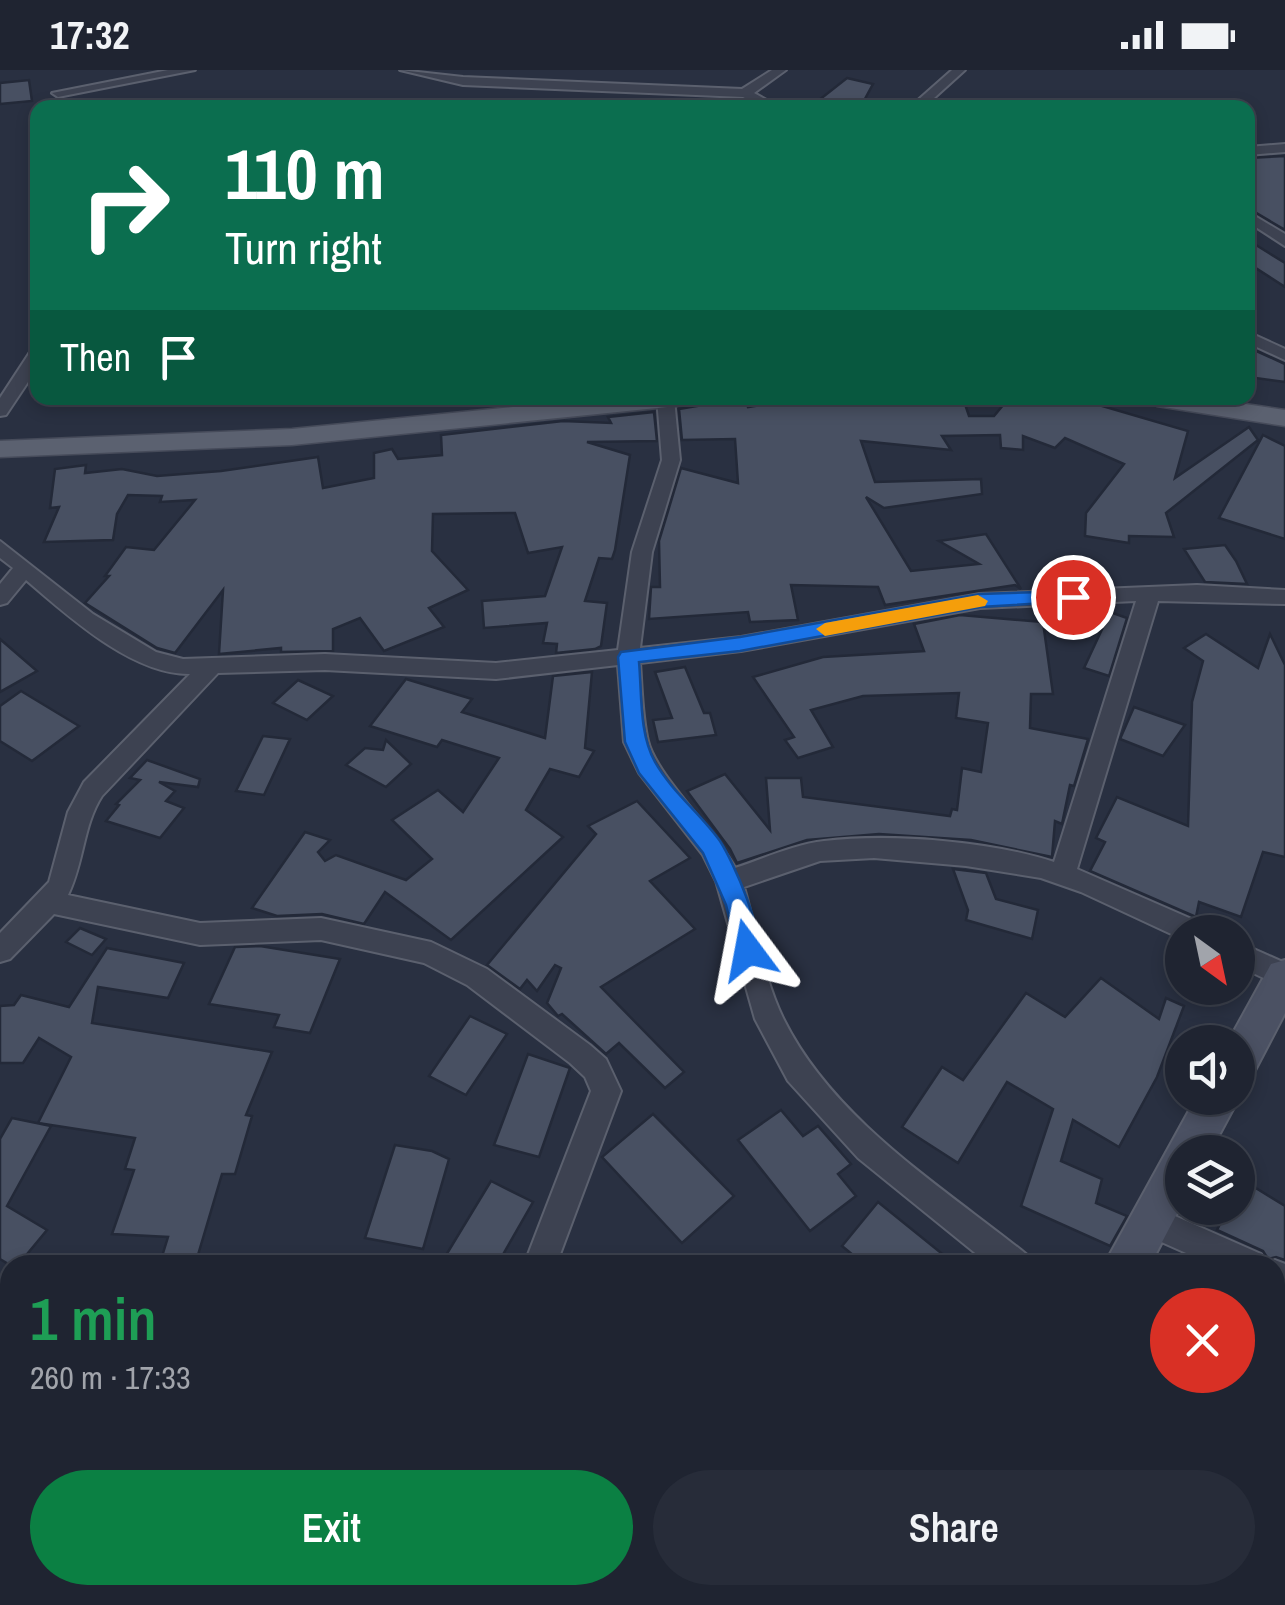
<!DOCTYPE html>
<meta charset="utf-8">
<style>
:root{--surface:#1f2431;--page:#272c39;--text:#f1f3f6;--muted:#a1a4ab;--line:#3c414d;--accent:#0b8043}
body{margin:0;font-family:"Archivo Narrow",sans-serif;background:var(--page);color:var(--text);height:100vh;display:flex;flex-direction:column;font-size:38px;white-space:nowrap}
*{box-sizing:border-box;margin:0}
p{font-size:32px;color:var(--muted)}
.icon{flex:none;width:55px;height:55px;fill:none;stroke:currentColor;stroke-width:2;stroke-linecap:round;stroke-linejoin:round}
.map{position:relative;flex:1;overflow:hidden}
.details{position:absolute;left:0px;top:1185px;width:1285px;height:350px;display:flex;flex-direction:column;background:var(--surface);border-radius:30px 30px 0 0;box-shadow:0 5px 15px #0003,0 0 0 2px var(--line)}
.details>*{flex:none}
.hud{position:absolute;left:30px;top:30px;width:1225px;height:305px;border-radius:20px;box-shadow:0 5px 15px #0003,0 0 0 2px var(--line);background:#0b6e4f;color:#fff;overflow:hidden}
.needle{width:65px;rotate:147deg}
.tools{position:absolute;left:1165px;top:845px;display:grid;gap:20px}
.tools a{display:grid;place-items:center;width:90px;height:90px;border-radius:50%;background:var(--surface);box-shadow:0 5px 15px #0003,0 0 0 2px var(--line);font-size:50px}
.pin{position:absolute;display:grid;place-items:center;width:85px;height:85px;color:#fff;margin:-42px;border:5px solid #fff;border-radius:50%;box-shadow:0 2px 10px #0007}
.me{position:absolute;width:110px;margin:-55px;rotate:347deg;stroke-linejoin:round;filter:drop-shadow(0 0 8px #0008)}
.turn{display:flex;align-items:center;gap:35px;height:210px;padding:0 30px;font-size:45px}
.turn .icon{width:130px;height:130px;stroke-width:2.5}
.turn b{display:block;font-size:70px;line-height:85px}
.then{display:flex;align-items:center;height:95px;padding:0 30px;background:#0003;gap:20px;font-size:38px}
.round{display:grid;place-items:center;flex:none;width:105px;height:105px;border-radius:52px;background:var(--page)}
.summary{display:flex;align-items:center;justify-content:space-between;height:170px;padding:0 30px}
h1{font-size:60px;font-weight:600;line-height:75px;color:#1e9e55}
.button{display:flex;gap:20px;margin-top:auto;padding:20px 30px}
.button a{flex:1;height:115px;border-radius:60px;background:var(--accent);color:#fff;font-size:40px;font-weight:600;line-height:115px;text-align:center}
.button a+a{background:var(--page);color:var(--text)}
.status{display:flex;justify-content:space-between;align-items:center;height:70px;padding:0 50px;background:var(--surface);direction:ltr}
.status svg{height:28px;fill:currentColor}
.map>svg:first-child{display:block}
</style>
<div class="status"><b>17:32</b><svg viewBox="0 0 49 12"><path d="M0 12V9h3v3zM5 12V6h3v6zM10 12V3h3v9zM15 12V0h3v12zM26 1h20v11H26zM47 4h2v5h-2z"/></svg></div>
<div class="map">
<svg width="1285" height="1535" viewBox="0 0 1285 1535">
<rect width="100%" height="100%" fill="#293041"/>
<g fill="#485062" stroke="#232938" stroke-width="2.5">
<polygon points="847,8 873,14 860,38 814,34"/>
<polygon points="29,10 32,31 0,34 0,13"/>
<polygon points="1285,86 1285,160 1248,138 1248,88"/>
<polygon points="1248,170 1285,193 1285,217 1248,193"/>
<polygon points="1252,279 1285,294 1285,312 1248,307 1248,281"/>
<polygon points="744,328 748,337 803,328 963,328 969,346 994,346 1009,328 1075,328 1188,361 1175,408 1249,357 1258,370 1166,443 1174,467 1129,466 1129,473 1085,466 1086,443 1124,394 1065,368 1055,378 1023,366 1023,380 1001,378 1000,365 942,366 951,380 861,371 875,412 981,409 982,424 884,438 866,427 911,501 979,494 939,471 986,464 1021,519 1015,515 885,535 878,517 791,515 798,550 750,552 748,542 649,549 651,517 660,517 659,471 681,398 738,413 735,369 682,370 679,339"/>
<polygon points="654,342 657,371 587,372 630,385 615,480 612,489 599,488 585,531 607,533 601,576 595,579 556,583 557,574 543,573 547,553 484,558 482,531 545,526 562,477 528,483 515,443 433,444 432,481 468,520 429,538 444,557 384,581 360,548 333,559 333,581 281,582 281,578 219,584 223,520 175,583 157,578 85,533 109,506 105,506 126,477 154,480 195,430 160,432 162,426 128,425 117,444 113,470 44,472 59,437 50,438 55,399 86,395 85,403 122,399 157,406 221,401 318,387 323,418 374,408 374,383 392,379 398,389 442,385 441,365 563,351 611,353 608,347"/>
<polygon points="1263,365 1285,376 1285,469 1219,448"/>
<polygon points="1225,475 1236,491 1247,514 1205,512 1184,479"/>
<polygon points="1110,542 1127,548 1109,606 1084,598"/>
<polygon points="960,545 1043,552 1053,624 1031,624 1030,658 1088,669 1074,716 1070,715 1062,754 1055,751 1052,787 971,770 879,764 807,770 737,793 730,779 687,721 725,704 770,760 766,708 801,708 803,727 950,746 952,739 957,740 962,698 981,702 988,653 956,648 959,623 863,626 811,640 833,677 798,688 785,670 794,667 753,607 823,587 924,581 914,554"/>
<polygon points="1206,564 1258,598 1270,564 1285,595 1285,787 1263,782 1241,847 1199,832 1196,847 1090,801 1105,772 1096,768 1117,727 1188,756 1192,632 1203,591 1184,578"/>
<polygon points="0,569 37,601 0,622"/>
<polygon points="685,597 704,643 710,643 716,665 658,672 653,650 672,648 655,602"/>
<polygon points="592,602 585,678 594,681 579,707 550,699 526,740 563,767 451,870 385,822 364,854 322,844 277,846 252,838 305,762 330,770 318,782 325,791 336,785 406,810 432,789 392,750 438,720 463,742 499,688 442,670 437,677 370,656 406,609 472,629 462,642 545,668 553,606"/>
<polygon points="298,610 333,626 307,650 273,633"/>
<polygon points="21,621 79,656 32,691 0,671 0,636"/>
<polygon points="1134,637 1185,655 1163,686 1120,669"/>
<polygon points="263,666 290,669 264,725 236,721"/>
<polygon points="386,670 411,694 386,717 346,695 365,678 383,680"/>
<polygon points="147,690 200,709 198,717 159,712 175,721 166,731 184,738 160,768 106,751 119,735 116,734 140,710 130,708"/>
<polygon points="637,731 690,788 650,811 695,859 601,917 684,1002 665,1018 619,973 606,984 562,944 558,946 547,933 561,898 555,895 537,921 527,910 520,919 487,895 596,764 588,756"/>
<polygon points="953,799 986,803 996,829 1038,840 1032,869 966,850 968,840"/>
<polygon points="80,858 106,869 92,885 66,872"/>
<polygon points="260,876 340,889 310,963 274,957 279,945 209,934 235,877"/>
<polygon points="107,878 184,893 168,928 98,917 92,953 272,982 246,1045 252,1046 235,1104 222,1104 195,1195 160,1193 168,1167 112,1164 134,1100 125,1099 135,1068 38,1053 71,987 39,968 23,993 0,993 0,936 14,935 21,925 69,937"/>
<polygon points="1101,908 1159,949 1166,928 1184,936 1157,1007 1119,1077 1073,1050 1061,1091 1102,1109 1096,1133 1127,1146 1110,1176 1021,1136 1053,1039 1007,1012 958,1093 902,1057 942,997 963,1010 1026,923 1065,947"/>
<polygon points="470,946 507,964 466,1025 429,1006"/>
<polygon points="528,984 570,998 539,1087 494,1075"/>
<polygon points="781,1040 803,1066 818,1056 851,1094 838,1104 856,1126 810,1161 738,1070"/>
<polygon points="653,1044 734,1126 682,1173 602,1087"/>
<polygon points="12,1048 51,1056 7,1136 47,1160 18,1195 10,1195 0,1189 0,1069"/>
<polygon points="395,1075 432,1081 449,1089 423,1179 365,1168"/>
<polygon points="1238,1107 1285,1136 1285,1190 1276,1187 1268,1189 1263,1181 1217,1160 1228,1138 1238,1138"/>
<polygon points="491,1111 533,1132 497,1195 440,1195"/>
<polygon points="878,1132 956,1195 865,1195 842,1176"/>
</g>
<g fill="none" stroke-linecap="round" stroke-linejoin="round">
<defs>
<g id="street">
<polygon points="168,0 195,0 58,27 52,23"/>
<polygon points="400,0 463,7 742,19 772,0 786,0 754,23 781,38 764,38 743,27 463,15"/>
<polygon points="952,0 965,0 923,38 909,38"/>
<polygon points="1285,74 1285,82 1248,85 1248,77"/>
<polygon points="1248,142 1285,164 1285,176 1248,152"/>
<polygon points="1248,262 1285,279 1285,290 1248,273"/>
<polygon points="38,278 38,297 6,345 0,346 0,328 32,279"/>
<path d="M657 328 674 329 680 390 652 482 640 578 741 567 980 524 1197 515 1285 520V534L1158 531 1077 799 1203 854 1207 862H1182V869L1081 822 1041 808 966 796 874 788 820 791 744 817C756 859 764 910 784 950 834 1050 941 1116 1026 1184L1031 1195H990L858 1088 788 1011 755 949 716 811 703 785 639 703 624 672 618 595 496 609 325 600 218 603 102 726C83 755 84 793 68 825L200 853 321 848 431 872 487 899 590 975 606 989 621 1021 556 1195H524L591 1021 585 1007 570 993 467 915 424 893 321 870 200 875 54 844 10 889 0 892V863L49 812 68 742 84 712 190 604C132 605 67 545 26 510L7 533 0 535V514L13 498 0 488V471L93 544 156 582 183 589 325 584 496 593 618 580 632 482 662 390ZM1136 531 1054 792C990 771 891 763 824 771 795 774 763 789 735 798 715 760 656 705 648 671 642 646 642 618 640 593L741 581 980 538Z"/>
<polygon points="1238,872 1285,893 1285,918 1238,896"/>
<polygon points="1150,1135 1261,1184 1266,1194 1275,1190 1285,1194 1285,1226 1275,1222 1275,1195 1213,1195 1139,1162 1134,1151 1139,1140"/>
<polygon points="1179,1525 1253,1525 1257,1535 1176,1535"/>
</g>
<g id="secondary">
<polygon points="1285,890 1285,943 1252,1006 1238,1011 1238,972 1228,972 1271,894"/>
<polygon points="1238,1026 1239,1028 1210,1082 1182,1082 1182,1134 1150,1195 1104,1195 1196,1028"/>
<polygon points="916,1525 970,1525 966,1535 912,1535"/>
</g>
<g id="primary">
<polygon points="603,328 690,328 677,336 292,375 0,387 0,371 292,359"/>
<polygon points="1144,328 1205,328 1285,340 1285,356 1157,336"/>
</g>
</defs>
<use href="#street" stroke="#5b606e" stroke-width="4"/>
<use href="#secondary" stroke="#5b606e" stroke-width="4"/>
<use href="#primary" stroke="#464b5a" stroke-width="3"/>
<use href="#street" fill="#3d4251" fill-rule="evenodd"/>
<use href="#secondary" fill="#4b5163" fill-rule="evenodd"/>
<use href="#primary" fill="#5b6170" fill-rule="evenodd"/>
</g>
<path fill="#1a73e8" stroke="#114b97" stroke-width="2.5" d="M1073 521 1080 523V531L980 537 740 581 639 592C642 625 639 663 655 692 672 722 700 743 720 771 733 791 767 866 756 888L748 891 739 888 726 835 703 783 639 703 625 672 618 587 621 582 740 567 980 524Z"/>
<polygon fill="#f59e0b" points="978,525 988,531 985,536 825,566 816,559 825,553"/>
</svg>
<div class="tools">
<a><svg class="needle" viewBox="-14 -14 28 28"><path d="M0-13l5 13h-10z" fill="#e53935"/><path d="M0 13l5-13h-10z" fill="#a1a4ab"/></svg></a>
<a><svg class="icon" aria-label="sound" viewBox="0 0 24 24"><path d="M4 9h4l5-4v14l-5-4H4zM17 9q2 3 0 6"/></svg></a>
<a><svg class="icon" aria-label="layers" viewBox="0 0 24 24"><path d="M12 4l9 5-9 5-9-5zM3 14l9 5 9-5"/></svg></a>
</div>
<div class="pin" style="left:1073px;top:527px;background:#d93025"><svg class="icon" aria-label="arrive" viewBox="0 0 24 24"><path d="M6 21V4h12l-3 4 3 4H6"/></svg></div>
<svg class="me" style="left:748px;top:880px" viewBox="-20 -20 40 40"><path d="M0-17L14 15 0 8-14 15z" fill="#1a73e8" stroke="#fff" stroke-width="4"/></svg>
<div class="hud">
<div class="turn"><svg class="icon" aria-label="right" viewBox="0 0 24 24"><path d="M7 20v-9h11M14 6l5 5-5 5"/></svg><div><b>110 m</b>Turn right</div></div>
<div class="then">Then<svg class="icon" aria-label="arrive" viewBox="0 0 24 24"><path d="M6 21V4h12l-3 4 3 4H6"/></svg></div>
</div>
<section class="details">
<div class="summary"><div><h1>1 min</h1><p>260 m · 17:33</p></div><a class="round" style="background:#d93025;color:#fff"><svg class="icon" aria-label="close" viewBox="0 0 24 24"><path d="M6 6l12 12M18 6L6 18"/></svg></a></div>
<div class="button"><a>Exit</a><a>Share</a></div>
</section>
</div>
